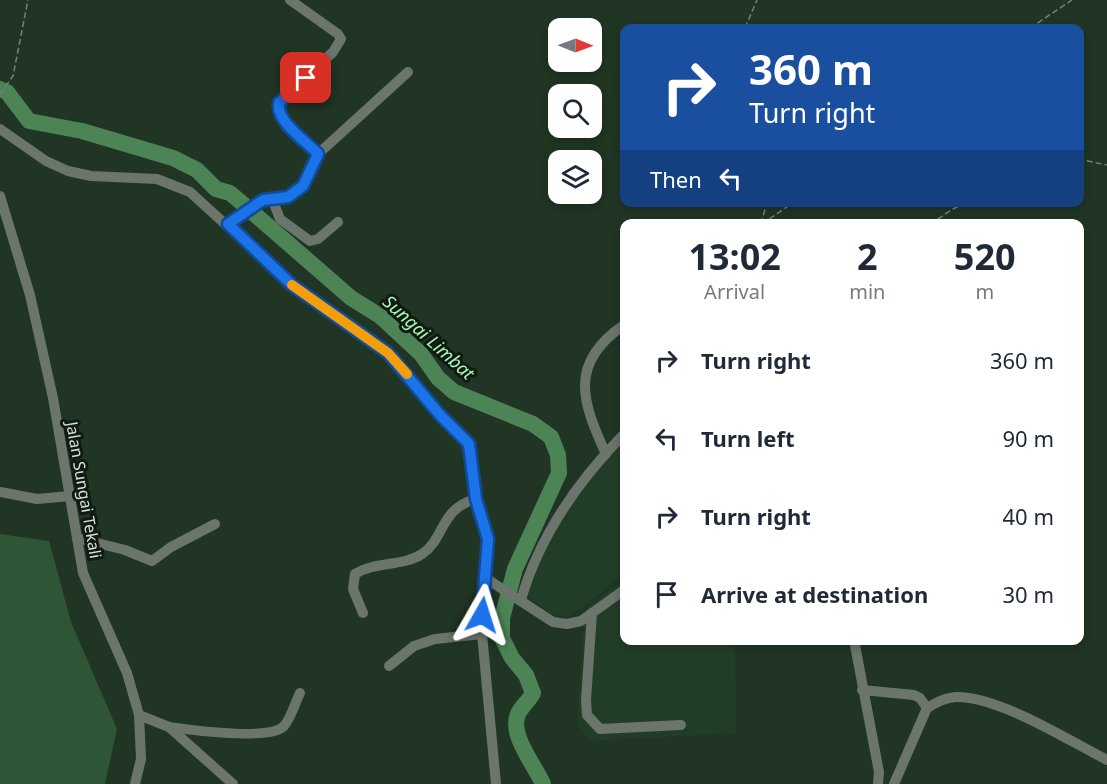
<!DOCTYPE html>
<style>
:root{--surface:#fff;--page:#f2f2f3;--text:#1f2937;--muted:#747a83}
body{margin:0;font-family:"Noto Sans",sans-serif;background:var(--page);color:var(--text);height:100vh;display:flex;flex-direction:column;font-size:22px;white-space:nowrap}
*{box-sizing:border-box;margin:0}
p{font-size:20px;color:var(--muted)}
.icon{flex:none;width:33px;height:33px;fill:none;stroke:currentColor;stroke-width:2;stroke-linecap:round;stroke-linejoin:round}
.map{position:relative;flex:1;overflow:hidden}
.side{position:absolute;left:620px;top:219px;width:464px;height:426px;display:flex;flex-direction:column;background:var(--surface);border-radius:12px;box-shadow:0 3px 9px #0003}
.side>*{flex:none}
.top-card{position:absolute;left:620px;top:24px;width:464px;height:183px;border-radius:12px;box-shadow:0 3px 9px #0003;background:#1a4fa0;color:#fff;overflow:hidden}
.needle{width:39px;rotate:91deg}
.fabs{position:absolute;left:548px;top:18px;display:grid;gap:12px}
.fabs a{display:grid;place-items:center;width:54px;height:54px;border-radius:12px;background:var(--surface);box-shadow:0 3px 9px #0003;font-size:30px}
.pin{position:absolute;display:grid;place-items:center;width:51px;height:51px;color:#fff;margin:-26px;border-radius:12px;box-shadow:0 3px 9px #0006}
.me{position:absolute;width:66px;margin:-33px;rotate:6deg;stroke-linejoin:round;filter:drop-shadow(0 0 4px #0008)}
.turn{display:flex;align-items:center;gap:21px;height:126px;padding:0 30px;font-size:27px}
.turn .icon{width:78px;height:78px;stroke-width:2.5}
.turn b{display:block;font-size:42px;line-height:51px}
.then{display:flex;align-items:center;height:57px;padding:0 30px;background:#0003;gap:12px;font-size:22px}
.eta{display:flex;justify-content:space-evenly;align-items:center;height:102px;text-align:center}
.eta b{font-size:36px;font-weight:700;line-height:42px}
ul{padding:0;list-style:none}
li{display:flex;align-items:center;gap:18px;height:78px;padding:0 30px}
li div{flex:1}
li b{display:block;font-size:22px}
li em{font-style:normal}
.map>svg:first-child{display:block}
</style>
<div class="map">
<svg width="1107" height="784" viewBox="0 0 1107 784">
<rect width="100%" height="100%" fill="#203524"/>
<g fill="#223d27">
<polygon points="624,439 624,574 569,617 549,613 527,595 547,541 582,490"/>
<polygon points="624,579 624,640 735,641 736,733 589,741 577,723 585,610"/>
</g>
<polygon fill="#2e5535" points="0,534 49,541 71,622 117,729 105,784 0,784"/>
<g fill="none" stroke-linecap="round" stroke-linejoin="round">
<path stroke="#4c8456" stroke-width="16" d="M0 89 7 92 29 121 82 131 173 158 197 170 216 189 230 193 243 204 351 298 380 316 421 354 438 378 454 392 533 424 551 437 558 455 559 473 515 569 502 618V638L512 658 526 675 533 693C529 701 523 705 519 712 507 733 535 765 543 784"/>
<g stroke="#728374" stroke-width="1.5" stroke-dasharray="6 3" stroke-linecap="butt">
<polyline points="745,28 757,0"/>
<polyline points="1030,28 1072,0"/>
<polyline points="0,94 13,76 28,0"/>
<polyline points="1078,159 1107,165"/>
<polyline points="761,224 767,202"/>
<polyline points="762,224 794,202"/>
<polyline points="930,224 953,209 969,202"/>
</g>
<g stroke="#6b756c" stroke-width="10">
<path d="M290 0 338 34 341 39 333 52 279 103C276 122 305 141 318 154"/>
<polyline points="0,129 46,161 68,171 91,176 157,179 190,192 292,285 388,353 440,415 469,444 476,499 488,539 482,634 496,784"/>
<polyline points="0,196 30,295 53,398 83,573 127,673 139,715 141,759 135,784"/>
<polyline points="273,201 280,219 310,241 318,239 338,222"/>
<polyline points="228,224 263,200 288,197 303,186 318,154 408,72"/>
<path d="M606 454C582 402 568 363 624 325"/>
<polyline points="0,492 37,499 70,496"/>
<polyline points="77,538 125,550 152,561 171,547 215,524"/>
<polyline points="487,579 553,622 567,624 581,621 624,590"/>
<path d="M521 600C539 537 578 481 624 434"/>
<path d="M363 613 353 589 355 574C375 561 402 567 422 554 445 539 440 508 476 499"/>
<polyline points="592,613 586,700 587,715 600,729 681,725"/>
<polyline points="854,640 879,772 878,784"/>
<polyline points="389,666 414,646 435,639 482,634"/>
<polyline points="862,690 914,695 920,698 927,708"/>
<polyline points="139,715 169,727 233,784"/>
<path d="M169 727C191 730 270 741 284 726 291 718 295 703 300 693"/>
<path d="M894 784 927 708C936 703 946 697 957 697 1000 697 1068 740 1107 760"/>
</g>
</g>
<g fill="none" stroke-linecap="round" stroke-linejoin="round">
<defs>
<path id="route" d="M306 78 279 103C276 122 306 141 318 154L303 186 288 197 263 200 228 224 292 285 388 353 440 415 469 444 476 499 488 539 482 615"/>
</defs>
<use href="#route" stroke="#114b97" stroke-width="15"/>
<use href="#route" stroke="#1a73e8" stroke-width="10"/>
<polyline stroke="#f59e0b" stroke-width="10" points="292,285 388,353 407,374"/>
</g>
<g text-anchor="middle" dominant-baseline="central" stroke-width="6" stroke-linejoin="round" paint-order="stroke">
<g font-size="16" fill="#d6e3d7" stroke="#111a12">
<text transform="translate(84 490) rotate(80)">Jalan Sungai Tekali</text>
</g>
<g font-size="18" font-style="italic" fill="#a7f8b4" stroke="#111a12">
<text transform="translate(429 337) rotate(42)">Sungai Limbat</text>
</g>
</g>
</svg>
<div class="fabs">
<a><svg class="needle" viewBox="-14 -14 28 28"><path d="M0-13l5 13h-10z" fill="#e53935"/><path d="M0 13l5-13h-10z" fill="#747a83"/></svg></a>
<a><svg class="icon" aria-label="search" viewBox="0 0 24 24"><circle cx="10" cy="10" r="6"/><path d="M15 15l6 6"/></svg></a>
<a><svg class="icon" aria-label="layers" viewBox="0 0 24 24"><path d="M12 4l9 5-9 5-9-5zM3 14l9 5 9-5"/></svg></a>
</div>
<div class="pin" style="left:306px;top:78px;background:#d93025"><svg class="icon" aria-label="arrive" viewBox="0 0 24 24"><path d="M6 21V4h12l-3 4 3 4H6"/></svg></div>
<svg class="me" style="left:482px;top:615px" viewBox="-20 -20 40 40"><path d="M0-17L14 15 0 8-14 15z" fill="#1a73e8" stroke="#fff" stroke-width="4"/></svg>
<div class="top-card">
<div class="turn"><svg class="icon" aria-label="right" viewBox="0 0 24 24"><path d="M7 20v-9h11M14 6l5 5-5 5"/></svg><div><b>360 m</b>Turn right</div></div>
<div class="then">Then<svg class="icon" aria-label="left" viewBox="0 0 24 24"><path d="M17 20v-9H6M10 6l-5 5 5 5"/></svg></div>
</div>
<section class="side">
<div class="eta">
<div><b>13:02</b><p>Arrival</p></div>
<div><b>2</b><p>min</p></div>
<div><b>520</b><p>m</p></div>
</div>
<ul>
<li><svg class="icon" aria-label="right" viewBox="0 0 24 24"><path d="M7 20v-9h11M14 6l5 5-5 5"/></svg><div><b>Turn right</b></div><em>360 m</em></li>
<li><svg class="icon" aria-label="left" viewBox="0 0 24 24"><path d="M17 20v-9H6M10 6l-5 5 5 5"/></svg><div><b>Turn left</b></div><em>90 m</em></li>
<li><svg class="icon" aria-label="right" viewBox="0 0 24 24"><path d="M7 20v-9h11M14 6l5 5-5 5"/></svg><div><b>Turn right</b></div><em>40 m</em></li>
<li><svg class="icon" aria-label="arrive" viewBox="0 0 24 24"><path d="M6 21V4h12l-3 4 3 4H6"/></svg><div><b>Arrive at destination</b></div><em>30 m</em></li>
</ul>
</section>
</div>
